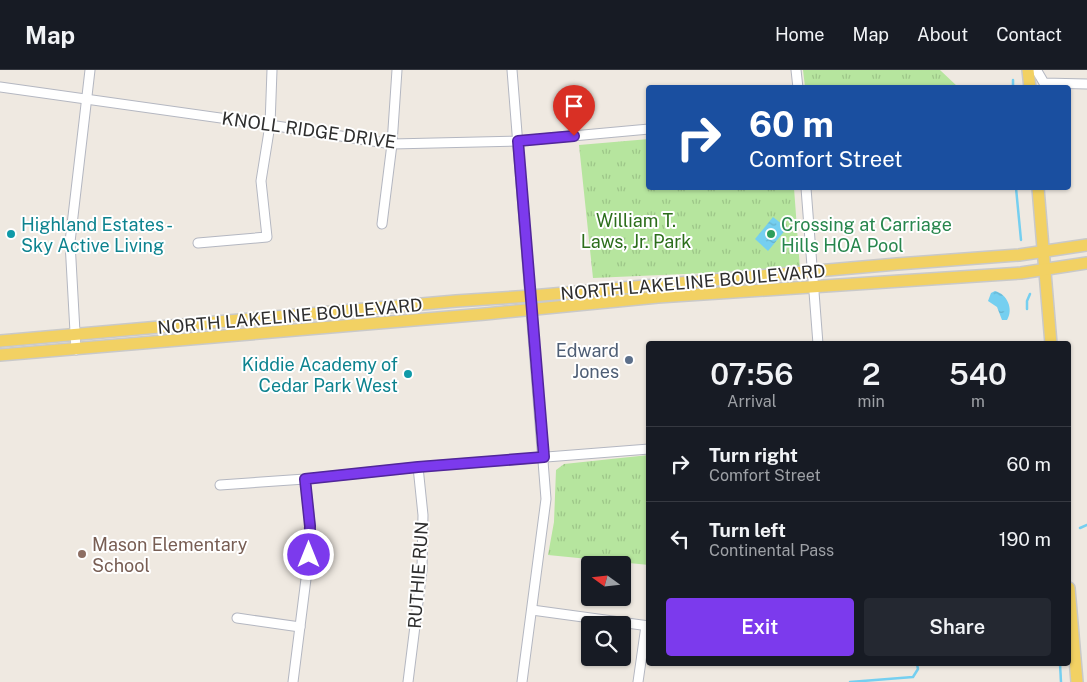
<!DOCTYPE html>
<style>
:root{--surface:#171b24;--page:#242831;--text:#f1f3f6;--muted:#9ea1a6;--line:#363941;--accent:#7c3aed}
body{margin:0;font-family:"Public Sans",sans-serif;background:var(--page);color:var(--text);height:100vh;display:flex;flex-direction:column;font-size:19px;white-space:nowrap}
*{box-sizing:border-box;margin:0}
p{font-size:16px;color:var(--muted)}
.icon{flex:none;width:28px;height:28px;fill:none;stroke:currentColor;stroke-width:2;stroke-linecap:round;stroke-linejoin:round}
.map{position:relative;flex:1;overflow:hidden}
.details{position:absolute;left:646px;top:271px;width:425px;height:325px;display:flex;flex-direction:column;background:var(--surface);border-radius:5px;box-shadow:0 1px 4px #0004}
.details>*{flex:none}
.top-card{position:absolute;left:646px;top:15px;width:425px;height:105px;border-radius:5px;box-shadow:0 1px 4px #0004;background:#1a4fa0;color:#fff;overflow:hidden}
.needle{width:32px;rotate:285deg}
.buttons{position:absolute;left:581px;top:486px;display:grid;gap:10px}
.buttons a{display:grid;place-items:center;width:50px;height:50px;border-radius:5px;background:var(--surface);box-shadow:0 1px 4px #0004;font-size:25px}
.pin{position:absolute;display:grid;place-items:center;width:42px;height:42px;color:#fff;margin:-51px -21px;border-radius:50% 50% 50% 0;rotate:-45deg;box-shadow:0 0 5px #0007}
.pin .icon{rotate:45deg}
.me{position:absolute;width:55px;margin:-28px;rotate:0deg;stroke-linejoin:round;filter:drop-shadow(0 0 4px #0008)}
.turn{display:flex;align-items:center;gap:18px;height:105px;padding:0 20px;font-size:22px}
.turn .icon{width:65px;height:65px;stroke-width:2.5}
.turn b{display:block;font-size:35px;line-height:42px}
.eta{display:flex;justify-content:space-evenly;align-items:center;height:85px;text-align:center}
.eta b{font-size:30px;font-weight:600;line-height:35px}
.primary-button{display:flex;gap:10px;margin-top:auto;padding:10px 20px}
.primary-button a{flex:1;height:58px;border-radius:5px;background:var(--accent);color:#fff;font-size:20px;font-weight:600;line-height:58px;text-align:center}
.primary-button a+a{background:var(--page);color:var(--text)}
ul{padding:0;list-style:none}
li{display:flex;align-items:center;gap:15px;height:75px;padding:0 20px;border-top:1px solid var(--line)}
li div{flex:1}
li b{display:block;font-size:19px}
li em{font-style:normal}
header{display:flex;align-items:center;gap:30px;box-sizing:border-box;height:70px;padding:0 25px;background:var(--surface);border-bottom:1px solid var(--line)}
header strong{font-size:24px}
nav{display:flex;gap:28px;margin-inline-start:auto;font-size:18px}
.map>svg:first-child{display:block}
</style>
<header>
<strong>Map</strong>
<nav><a>Home</a><a>Map</a><a>About</a><a>Contact</a></nav>
</header>
<div class="map">
<svg width="1087" height="612" viewBox="0 0 1087 612">
<defs>
<pattern id="grass-tufts" width="24" height="20" patternUnits="userSpaceOnUse" patternTransform="scale(1.25)"><rect width="24" height="20" fill="#b6e59e"/><path d="M3 7l-1-3M5 7V3M7 7l1-3M15 17l-1-3M17 17v-4M19 17l1-3" fill="none" stroke="#9dc588"/></pattern>
<pattern id="water-ripples" width="26" height="14" patternUnits="userSpaceOnUse" patternTransform="scale(1.25)"><rect width="26" height="14" fill="#75cff0"/><path d="M2 4q2-2 4 0t4 0M15 11q2-2 4 0t4 0" fill="none" stroke="#66b2ce"/></pattern>
</defs>
<rect width="100%" height="100%" fill="#efe9e1"/>
<g fill="url(#grass-tufts)">
<polygon points="803,0 940,0 958,17 908,18 900,16 874,18 805,17"/>
<polygon points="649,69 649,118 794,118 800,199 593,208 579,75"/>
<polygon points="649,385 649,495 548,485 554,452 556,400 564,394"/>
</g>
<g fill="url(#water-ripples)">
<polygon points="773,147 787,158 768,181 755,169"/>
<path d="M995 221C1007 224 1014 239 1007 250H1002L997 237 988 231 991 223Z"/>
</g>
<g fill="none" stroke-linecap="round" stroke-linejoin="round">
<g stroke="#75cff0" stroke-width="2.5">
<polyline points="1013,10 1013,18"/>
<polyline points="1016,118 1021,170"/>
<polyline points="1027,239 1027,231 1030,224"/>
<polyline points="1080,458 1087,455"/>
<polyline points="1060,594 1061,612"/>
<polyline points="850,612 913,607 918,599 917,594"/>
</g>
<defs>
<g id="minor">
<polyline points="512,0 546,429 522,612"/>
<polyline points="796,0 798,18"/>
<polyline points="1037,1 1044,13 1087,14"/>
<polyline points="0,17 270,55 392,74 518,71 649,59"/>
<polyline points="806,118 818,274"/>
<polyline points="382,154 392,74 397,0"/>
<polyline points="198,173 267,167 261,111 270,55 272,0"/>
<polyline points="76,280 70,172 90,0"/>
<polyline points="220,415 305,409 418,397 649,379"/>
<polyline points="532,540 649,556"/>
<polyline points="237,548 300,557"/>
<polyline points="293,612 309,485 310,455 305,409"/>
<polyline points="408,612 422,500 423,445 418,397"/>
<polyline points="638,612 646,556"/>
</g>
<g id="major">
<polyline points="1028,0 1030,18"/>
<polyline points="1038,118 1051,274"/>
<polyline points="0,271 456,231 531,226 897,194 1019,185 1087,175"/>
<polyline points="0,285 485,244 658,227 1021,203 1087,193"/>
<polyline points="1069,518 1077,612"/>
</g>
</defs>
<use href="#minor" stroke="#b4b7c1" stroke-width="11"/>
<use href="#major" stroke="#c9c9c9" stroke-width="14"/>
<use href="#minor" stroke="#fff" stroke-width="9"/>
<use href="#major" stroke="#f2d163" stroke-width="11"/>
</g>
<g fill="none" stroke-linecap="round" stroke-linejoin="round">
<defs>
<polyline id="route" points="309,485 310,456 305,409 418,397 544,387 518,71 574,66"/>
</defs>
<use href="#route" stroke="#51269a" stroke-width="12"/>
<use href="#route" stroke="#7c3aed" stroke-width="9"/>
</g>
<g fill="#0f9aa8" stroke="#fff" stroke-width="2">
<circle cx="11" cy="164" r="5"/>
<circle cx="408" cy="304" r="5"/>
</g>
<circle fill="#2e9e5b" stroke="#fff" stroke-width="2" cx="771" cy="164" r="5"/>
<circle fill="#5c6f8a" stroke="#fff" stroke-width="2" cx="629" cy="290" r="5"/>
<circle fill="#8d6e63" stroke="#fff" stroke-width="2" cx="82" cy="484" r="5"/>
<g text-anchor="middle" dominant-baseline="central" stroke-width="4" stroke-linejoin="round" paint-order="stroke">
<g font-size="18" fill="#2e2e2e" stroke="#fff">
<text transform="translate(309 60) rotate(8)">KNOLL RIDGE DRIVE</text>
<text transform="translate(693 212) rotate(-5)">NORTH LAKELINE BOULEVARD</text>
<text transform="translate(290 246) rotate(-5)">NORTH LAKELINE BOULEVARD</text>
<text transform="translate(418 505) rotate(-86)">RUTHIE RUN</text>
</g>
<g font-size="18" fill="#2c6e1b" stroke="#fff">
<text x="636" y="150">William T.<tspan x="636" dy="21">Laws, Jr. Park</tspan></text>
</g>
<g font-size="18" fill="#0d838f" stroke="#fff" text-anchor="start">
<text x="21" y="154">Highland Estates -<tspan x="21" dy="21">Sky Active Living</tspan></text>
<text x="398" y="294" text-anchor="end">Kiddie Academy of<tspan x="398" dy="21">Cedar Park West</tspan></text>
</g>
<g font-size="18" fill="#27864d" stroke="#fff" text-anchor="start">
<text x="781" y="154">Crossing at Carriage<tspan x="781" dy="21">Hills HOA Pool</tspan></text>
</g>
<g font-size="18" fill="#4e5e75" stroke="#fff" text-anchor="end">
<text x="619" y="280">Edward<tspan x="619" dy="21">Jones</tspan></text>
</g>
<g font-size="18" fill="#785e54" stroke="#fff" text-anchor="start">
<text x="92" y="474">Mason Elementary<tspan x="92" dy="21">School</tspan></text>
</g>
</g>
</svg>
<div class="buttons">
<a><svg class="needle" viewBox="-14 -14 28 28"><path d="M0-13l5 13h-10z" fill="#e53935"/><path d="M0 13l5-13h-10z" fill="#9ea1a6"/></svg></a>
<a><svg class="icon" aria-label="search" viewBox="0 0 24 24"><circle cx="10" cy="10" r="6"/><path d="M15 15l6 6"/></svg></a>
</div>
<div class="pin" style="left:574px;top:66px;background:#d93025"><svg class="icon" aria-label="arrive" viewBox="0 0 24 24"><path d="M6 21V4h12l-3 4 3 4H6"/></svg></div>
<svg class="me" style="left:309px;top:485px" viewBox="-20 -20 40 40"><circle r="17" fill="#7c3aed" stroke="#fff" stroke-width="3"/><path d="M0-11L8 9 0 5-8 9z" fill="#fff"/></svg>
<div class="top-card">
<div class="turn"><svg class="icon" aria-label="right" viewBox="0 0 24 24"><path d="M7 20v-9h11M14 6l5 5-5 5"/></svg><div><b>60 m</b>Comfort Street</div></div>
</div>
<section class="details">
<div class="eta">
<div><b>07:56</b><p>Arrival</p></div>
<div><b>2</b><p>min</p></div>
<div><b>540</b><p>m</p></div>
</div>
<ul>
<li><svg class="icon" aria-label="right" viewBox="0 0 24 24"><path d="M7 20v-9h11M14 6l5 5-5 5"/></svg><div><b>Turn right</b><p>Comfort Street</p></div><em>60 m</em></li>
<li><svg class="icon" aria-label="left" viewBox="0 0 24 24"><path d="M17 20v-9H6M10 6l-5 5 5 5"/></svg><div><b>Turn left</b><p>Continental Pass</p></div><em>190 m</em></li>
</ul>
<div class="primary-button"><a>Exit</a><a>Share</a></div>
</section>
</div>
